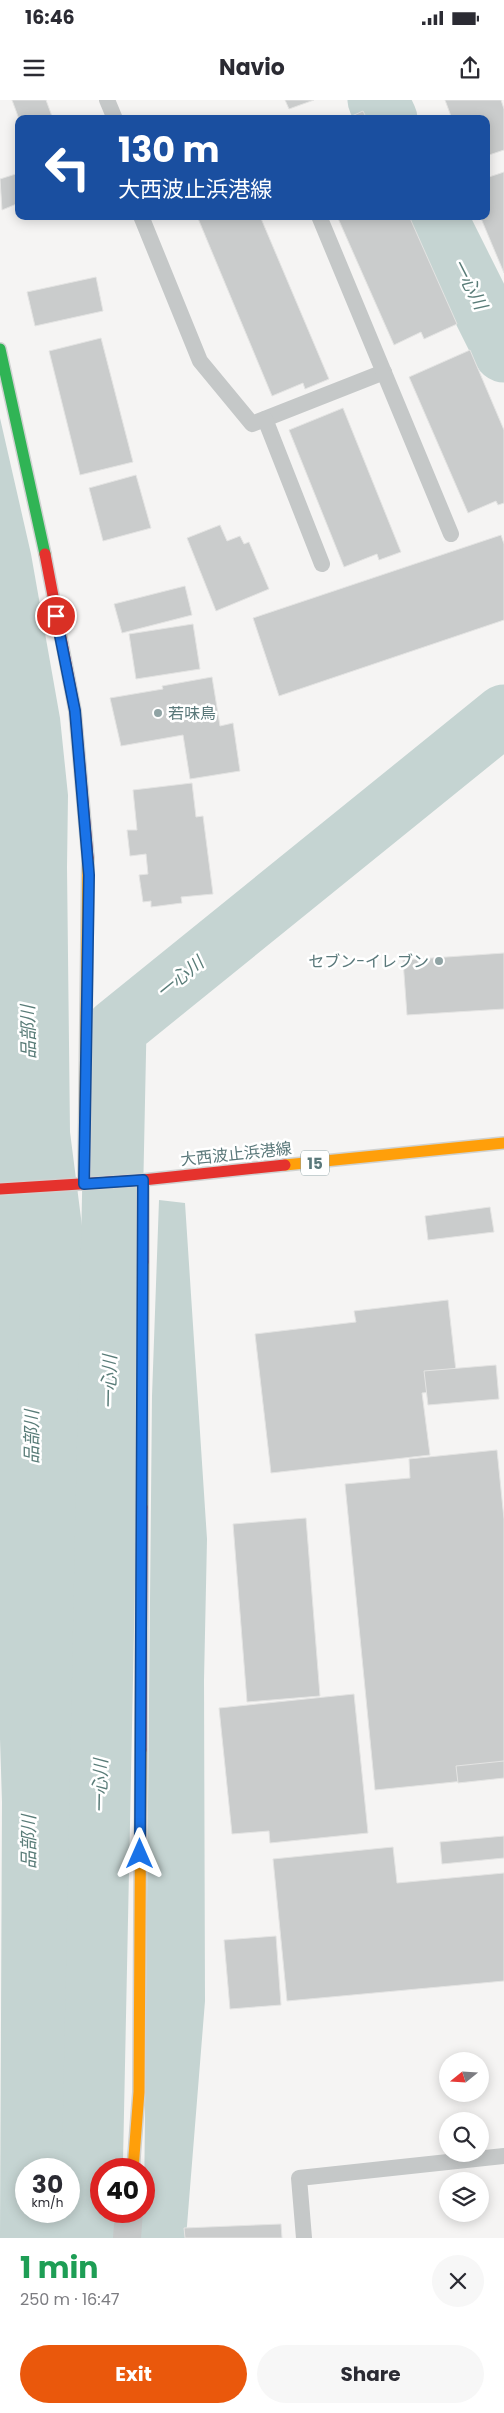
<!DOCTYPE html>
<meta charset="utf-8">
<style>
:root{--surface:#fff;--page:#f7f7f7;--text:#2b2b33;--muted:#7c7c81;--accent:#ea580c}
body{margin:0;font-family:Poppins,"Noto Sans JP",sans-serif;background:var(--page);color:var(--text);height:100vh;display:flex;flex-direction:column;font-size:19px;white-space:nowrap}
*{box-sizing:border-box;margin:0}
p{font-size:16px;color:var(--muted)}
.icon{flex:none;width:28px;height:28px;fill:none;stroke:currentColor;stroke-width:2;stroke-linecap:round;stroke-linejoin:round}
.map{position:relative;height:2138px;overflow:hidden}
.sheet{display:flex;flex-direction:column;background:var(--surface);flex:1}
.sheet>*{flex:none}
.banner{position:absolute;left:15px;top:15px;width:475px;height:105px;border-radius:10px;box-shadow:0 2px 12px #0003;background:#1a4fa0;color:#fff;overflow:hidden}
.needle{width:32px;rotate:252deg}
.controls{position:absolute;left:439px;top:1952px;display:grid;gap:10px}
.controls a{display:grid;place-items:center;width:50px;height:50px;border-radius:50%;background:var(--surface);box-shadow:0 2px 12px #0003;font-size:25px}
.speed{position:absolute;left:15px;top:2058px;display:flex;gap:10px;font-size:25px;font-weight:700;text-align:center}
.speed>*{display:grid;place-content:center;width:65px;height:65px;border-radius:50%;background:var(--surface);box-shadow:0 2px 12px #0003;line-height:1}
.speed small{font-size:12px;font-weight:400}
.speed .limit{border:8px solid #d22;background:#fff;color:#111}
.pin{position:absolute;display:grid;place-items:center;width:42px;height:42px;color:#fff;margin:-21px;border:2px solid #fff;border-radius:50%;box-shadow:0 1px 5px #0007}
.me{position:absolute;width:55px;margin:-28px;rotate:0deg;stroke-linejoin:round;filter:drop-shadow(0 0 4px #0008)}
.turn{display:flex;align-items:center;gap:18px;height:105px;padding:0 20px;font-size:22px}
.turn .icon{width:65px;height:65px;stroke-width:2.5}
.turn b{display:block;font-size:35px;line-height:42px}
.round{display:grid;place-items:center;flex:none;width:52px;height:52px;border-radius:26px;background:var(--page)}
.head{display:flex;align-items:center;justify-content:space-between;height:85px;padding:0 20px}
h1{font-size:30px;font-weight:700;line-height:38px;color:#1e9e55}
.button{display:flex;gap:10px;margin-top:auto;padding:10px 20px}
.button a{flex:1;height:58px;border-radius:30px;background:var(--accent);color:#fff;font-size:20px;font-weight:700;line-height:58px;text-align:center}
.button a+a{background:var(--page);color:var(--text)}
.status{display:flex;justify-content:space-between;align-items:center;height:35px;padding:0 25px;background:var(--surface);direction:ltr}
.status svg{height:14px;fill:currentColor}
header{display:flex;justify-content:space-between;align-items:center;height:65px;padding:0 20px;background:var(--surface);font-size:22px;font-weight:700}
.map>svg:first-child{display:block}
</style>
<div class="status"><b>16:46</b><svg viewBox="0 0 49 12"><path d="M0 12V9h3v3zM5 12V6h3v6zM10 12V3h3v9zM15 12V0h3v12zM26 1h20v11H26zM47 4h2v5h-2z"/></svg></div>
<header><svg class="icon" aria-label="menu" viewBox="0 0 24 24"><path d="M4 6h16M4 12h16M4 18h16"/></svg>Navio<svg class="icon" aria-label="share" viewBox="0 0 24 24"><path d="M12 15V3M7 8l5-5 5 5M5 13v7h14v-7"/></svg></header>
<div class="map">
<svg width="504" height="2138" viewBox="0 0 504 2138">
<rect width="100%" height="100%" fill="#f5f4f3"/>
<g fill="#c5d4d2" fill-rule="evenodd">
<path d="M0 318 31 454 60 618 68 695 67 767 70 1032 82 1126 95 1439 90 1882 70 2133H91L90 2138H0L2 1702 0 1639ZM26 2069H69V2111H26Z"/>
<polygon points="159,1100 185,1103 207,1439 204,1580 205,1901 186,2138 136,2138 138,2111 144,2111 152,1296"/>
</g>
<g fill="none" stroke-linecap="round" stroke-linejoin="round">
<g stroke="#c5d4d2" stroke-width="61">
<polyline points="378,0 387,19"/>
<polyline points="436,116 504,252"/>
<polyline points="91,2133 116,929 504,615"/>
</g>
</g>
<g fill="#cacccc" stroke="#e4e4e3">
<polygon points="12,0 46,0 53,19 19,19"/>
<polygon points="285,0 314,0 289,9"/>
<polygon points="445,0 501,0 504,9 504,50 486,56 486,19 452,19"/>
<polygon points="363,11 367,19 345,19"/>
<polygon points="504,72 504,173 480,116 486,116 486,78"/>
<polygon points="19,73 19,103 2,110 0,79"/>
<polygon points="197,116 260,116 329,279 305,289 303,283 272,296"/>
<polygon points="337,116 409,116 457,224 424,239 421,232 394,245"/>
<polygon points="96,177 103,211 35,226 27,192"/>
<polygon points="101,238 133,362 80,375 49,251"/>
<polygon points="470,250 504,330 504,403 498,405 496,401 468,413 409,277"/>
<polygon points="343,308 401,452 379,460 377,454 344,467 289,330"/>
<polygon points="136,375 151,428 103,441 89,388"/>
<polygon points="220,425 227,441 240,436 244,444 249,442 269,489 216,511 187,438"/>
<polygon points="501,435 504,444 504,520 279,596 253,518"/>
<polygon points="185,486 192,515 122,533 114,504"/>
<polygon points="193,524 200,569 136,579 129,534"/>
<polygon points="212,577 220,626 233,623 240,671 190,679 183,635 121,646 110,598 163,589 162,586"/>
<polygon points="192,683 196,717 203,716 213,794 181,797 182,803 151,807 151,801 143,802 139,775 148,774 146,754 130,756 127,730 137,730 133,690"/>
<polygon points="504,853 504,909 407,915 403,860"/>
<polygon points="490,1107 494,1132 428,1140 425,1116"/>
<polygon points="448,1200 458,1289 422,1293 430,1355 271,1373 255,1234 356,1222 354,1211"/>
<polygon points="496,1265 499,1299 428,1305 424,1271"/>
<polygon points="497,1350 504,1419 504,1677 375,1690 345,1384 410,1378 409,1359"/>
<polygon points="306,1418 320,1596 247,1602 233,1424"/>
<polygon points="354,1594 368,1733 270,1743 269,1731 232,1734 219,1608"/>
<polygon points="504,1661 504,1678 458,1683 456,1666"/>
<polygon points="504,1736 504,1758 442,1764 440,1742"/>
<polygon points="393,1747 397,1783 504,1773 504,1881 287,1901 273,1759"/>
<polygon points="276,1836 281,1905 230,1909 224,1840"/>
<polygon points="281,2124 282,2138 185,2138 184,2128"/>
</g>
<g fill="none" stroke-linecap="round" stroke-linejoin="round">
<defs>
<polyline id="fast" points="0,249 45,454"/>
<g id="slow">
<polyline points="285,1065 504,1043"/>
<polyline points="84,1084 88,758"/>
<polyline points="142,1407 143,1162"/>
<polyline points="133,2069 139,1992 141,1650"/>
</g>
<g id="jam">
<polyline points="45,454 75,611 88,758"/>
<polyline points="0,1089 143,1080 285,1065"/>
<polyline points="143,1162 143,1080"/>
<polyline points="141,1650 142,1407"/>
</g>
</defs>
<use href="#fast" stroke="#d0d2d1" stroke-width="14"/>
<use href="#slow" stroke="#d0d2d1" stroke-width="14"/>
<use href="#jam" stroke="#d0d2d1" stroke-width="14"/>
<g stroke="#c5c8c8" stroke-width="16">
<polyline points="107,0 115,19"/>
<polyline points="141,116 200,261 252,324 384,272"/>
<polyline points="319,116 451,434"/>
<polyline points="265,319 322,464"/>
<polyline points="304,2138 299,2078 504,2056"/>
</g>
<polyline stroke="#c5c8c8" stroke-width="28" points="127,2138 129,2111"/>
<use href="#fast" stroke="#30b455" stroke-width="11"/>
<use href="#slow" stroke="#ff9f0a" stroke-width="11"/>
<use href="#jam" stroke="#e5322d" stroke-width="11"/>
</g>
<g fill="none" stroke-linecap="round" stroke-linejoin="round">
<defs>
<polyline id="route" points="56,516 75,611 89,775 84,1084 143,1080 140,1754"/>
</defs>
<use href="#route" stroke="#114b97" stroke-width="12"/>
<use href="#route" stroke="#1a73e8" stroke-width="9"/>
</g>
<g fill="#90a3a4" stroke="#fff" stroke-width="2">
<circle cx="158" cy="613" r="5"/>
<circle cx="439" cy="861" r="5"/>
</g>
<g text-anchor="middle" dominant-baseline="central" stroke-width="5" stroke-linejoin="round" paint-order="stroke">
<rect fill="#fff" stroke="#8ca0a2" stroke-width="1" x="301" y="1050.5" width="28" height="25" rx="4"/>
<g font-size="15" font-weight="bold" fill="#5a787a">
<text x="315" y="1063">15</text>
</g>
<g font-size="16" fill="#5a787a" stroke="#fff" text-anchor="start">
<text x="168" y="613">若味鳥</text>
<text x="429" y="861" text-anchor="end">セブン-イレブン</text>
</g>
<g font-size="16" fill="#5a787a" stroke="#fff">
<text transform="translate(236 1054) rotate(-6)">大西波止浜港線</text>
</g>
<g font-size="18" font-style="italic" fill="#597c78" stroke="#fff">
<text transform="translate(470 184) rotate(63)">一心川</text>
<text transform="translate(180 877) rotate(-39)">一心川</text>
<text transform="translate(28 932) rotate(-91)">品部川</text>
<text transform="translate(109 1282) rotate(-89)">一心川</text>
<text transform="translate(31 1337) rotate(-90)">品部川</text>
<text transform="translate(100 1686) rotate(-89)">一心川</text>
<text transform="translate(28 1742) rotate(-90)">品部川</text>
</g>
</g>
</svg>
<div class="controls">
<a><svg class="needle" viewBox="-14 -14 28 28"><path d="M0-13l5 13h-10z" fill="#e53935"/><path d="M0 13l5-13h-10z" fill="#7c7c81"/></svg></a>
<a><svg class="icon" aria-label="search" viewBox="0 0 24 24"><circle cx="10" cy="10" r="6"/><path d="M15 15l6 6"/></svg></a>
<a><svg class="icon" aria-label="layers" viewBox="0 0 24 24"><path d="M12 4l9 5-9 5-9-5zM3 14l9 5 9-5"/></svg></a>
</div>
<div class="speed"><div>30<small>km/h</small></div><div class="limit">40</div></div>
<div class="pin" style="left:56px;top:516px;background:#d93025"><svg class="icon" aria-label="arrive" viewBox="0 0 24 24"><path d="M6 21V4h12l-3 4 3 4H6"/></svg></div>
<svg class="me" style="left:140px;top:1754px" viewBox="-20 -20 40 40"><path d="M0-17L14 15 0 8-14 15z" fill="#1a73e8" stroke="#fff" stroke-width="4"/></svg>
<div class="banner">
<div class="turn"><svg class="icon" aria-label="left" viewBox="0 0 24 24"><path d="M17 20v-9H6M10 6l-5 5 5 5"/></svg><div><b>130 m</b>大西波止浜港線</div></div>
</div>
</div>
<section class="sheet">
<div class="head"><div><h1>1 min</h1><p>250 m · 16:47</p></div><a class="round"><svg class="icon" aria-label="close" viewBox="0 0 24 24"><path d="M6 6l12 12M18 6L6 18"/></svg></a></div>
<div class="button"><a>Exit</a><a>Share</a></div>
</section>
